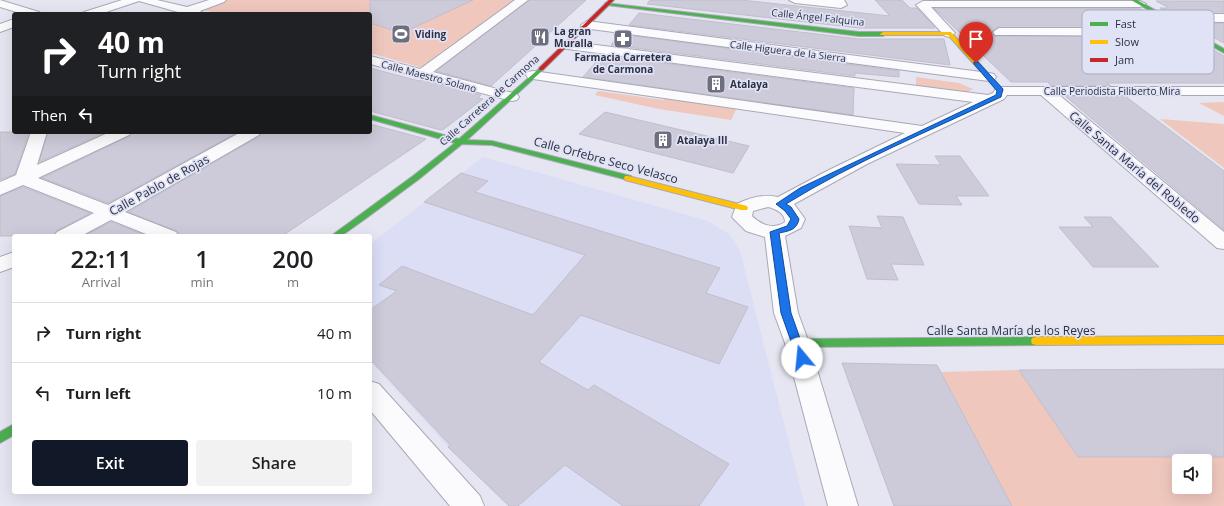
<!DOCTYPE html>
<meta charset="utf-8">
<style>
:root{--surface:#fff;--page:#f2f2f2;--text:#202124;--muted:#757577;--line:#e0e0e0;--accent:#111827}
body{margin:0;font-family:"Open Sans",sans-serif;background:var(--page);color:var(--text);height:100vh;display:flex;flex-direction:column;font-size:15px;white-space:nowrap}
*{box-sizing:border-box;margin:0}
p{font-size:13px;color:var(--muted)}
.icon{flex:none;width:22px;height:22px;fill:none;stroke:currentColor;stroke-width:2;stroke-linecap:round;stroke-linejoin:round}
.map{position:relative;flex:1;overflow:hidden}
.sheet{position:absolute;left:12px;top:234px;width:360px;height:260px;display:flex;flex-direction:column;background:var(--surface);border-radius:4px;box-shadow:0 4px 16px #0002}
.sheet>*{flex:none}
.top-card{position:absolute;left:12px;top:12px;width:360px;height:122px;border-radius:4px;box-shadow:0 4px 16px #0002;background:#202124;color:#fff;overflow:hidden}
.tools{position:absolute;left:1172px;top:454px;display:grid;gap:8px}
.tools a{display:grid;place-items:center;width:40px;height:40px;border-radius:4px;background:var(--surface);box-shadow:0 4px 16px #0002;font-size:20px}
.pin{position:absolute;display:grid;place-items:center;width:34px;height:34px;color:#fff;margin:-41px -17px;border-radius:50% 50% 50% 0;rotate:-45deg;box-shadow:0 0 4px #0007}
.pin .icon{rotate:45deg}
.me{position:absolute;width:44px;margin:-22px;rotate:343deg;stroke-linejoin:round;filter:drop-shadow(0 0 3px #0008)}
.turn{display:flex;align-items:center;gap:14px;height:84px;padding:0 20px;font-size:18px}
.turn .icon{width:52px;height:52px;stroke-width:2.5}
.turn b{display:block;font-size:28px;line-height:34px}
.then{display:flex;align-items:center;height:38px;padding:0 20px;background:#0003;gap:8px;font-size:15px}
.eta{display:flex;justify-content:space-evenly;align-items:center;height:68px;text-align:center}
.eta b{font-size:24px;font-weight:600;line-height:28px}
.button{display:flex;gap:8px;margin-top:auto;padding:8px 20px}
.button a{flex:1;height:46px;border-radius:4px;background:var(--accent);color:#fff;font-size:16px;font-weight:600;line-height:46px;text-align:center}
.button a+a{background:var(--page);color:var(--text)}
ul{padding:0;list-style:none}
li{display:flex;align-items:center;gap:12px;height:60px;padding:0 20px;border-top:1px solid var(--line)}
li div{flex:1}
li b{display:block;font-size:15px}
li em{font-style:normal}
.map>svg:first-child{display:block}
</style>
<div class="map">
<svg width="1224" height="506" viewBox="0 0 1224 506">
<rect width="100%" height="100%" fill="#e5e6f1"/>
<polygon fill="#dbdef5" points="483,157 708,221 729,234 740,251 805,506 509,506 448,447 370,361 370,244"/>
<g fill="#efc7bd" fill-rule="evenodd">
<polygon points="225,0 515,0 423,68 370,53 370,14 222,14 200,9"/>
<polygon points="916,77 959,83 973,89 966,93 916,86"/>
<polygon points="598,91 664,100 666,97 737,107 731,120 659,109 595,95"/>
<polygon points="1224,102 1224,116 1199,103"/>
<polygon points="1160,119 1224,124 1224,168"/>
<path d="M1019 370 1078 457H1224V506H1012L941 372ZM1179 461H1205V487H1179Z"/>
</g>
<g fill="#cdcad9" stroke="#c1becc">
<polygon points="370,0 473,0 402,33 370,23"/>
<polygon points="529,0 586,0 491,86 436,71"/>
<polygon points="650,0 741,0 890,16 875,0 902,0 910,8 917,8 935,28 859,28 647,4"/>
<polygon points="1156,1 1224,1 1224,12 1168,12 1160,8 1169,8"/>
<polygon points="934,8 1139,8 1171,26 999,26 992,32 995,36 1190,37 1224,56 1224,83 1107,83 1111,86 1051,86 1048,82 1011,82"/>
<polygon points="639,13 859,39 944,39 950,65 629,25"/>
<polygon points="1187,23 1224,23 1224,43"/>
<polygon points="620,34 899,71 899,77 855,73 855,76 611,45"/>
<polygon points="602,55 854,88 853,115 583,77"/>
<polygon points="370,68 419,81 422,79 481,95 478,98 483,99 444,129 441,130 370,111"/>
<polygon points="1065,96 1125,96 1224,171 1224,230"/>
<polygon points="605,112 749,146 733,173 579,134"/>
<polygon points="370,124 426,139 282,236 180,236 177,231 128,212 260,136 262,132 370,132"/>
<polygon points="0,132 29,132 15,174 0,180"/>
<polygon points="48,132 106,132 39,162"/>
<polygon points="132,132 238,132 108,203 42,178 130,136"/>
<polygon points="935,156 960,156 989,196 956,196 962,205 919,204 896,164 941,165"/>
<polygon points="461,173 488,181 475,192 720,268 706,293 748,307 719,364 581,315 539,362 588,390 594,385 729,464 699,506 623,506 565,465 518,506 509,506 448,447 450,445 370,359 370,310 397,291 379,285 402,266 533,315 585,255 424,202"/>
<polygon points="23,187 90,213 56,231 53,236 0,236 0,196"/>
<polygon points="877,216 903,217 924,265 891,264 898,280 867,279 849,226 882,228"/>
<polygon points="1084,217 1111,217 1159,267 1093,267 1059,227 1093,227"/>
<polygon points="111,222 147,236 84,236"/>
<polygon points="842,363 937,365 1012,506 894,506"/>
<polygon points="1224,369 1224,457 1078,457 1019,370"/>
</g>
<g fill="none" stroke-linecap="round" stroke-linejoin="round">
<defs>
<g id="street">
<polygon points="0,0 39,12 41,14 23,14 0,7"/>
<polygon points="122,0 157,0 187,7 209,0 226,0 224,2 200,11 205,14 185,14 139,1 100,14 82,14 84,12"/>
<polygon points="515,0 528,0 433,72 517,94 519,97 517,100 512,101 370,64 370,56 420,69"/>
<polygon points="789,0 844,0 847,5 841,8 795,3"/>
<polygon points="923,1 1140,1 1146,4 1140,7 931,7 955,33 949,37 945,36 918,7 916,5"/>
<polygon points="1166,14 1224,14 1224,22 1162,21 1160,18 1162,15"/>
<polygon points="14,19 14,27 0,32 0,24"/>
<polygon points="587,21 989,73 994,74 996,77 994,80 989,81 583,28 581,25"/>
<polygon points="999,28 1190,28 1196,32 1190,36 995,35 993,32"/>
<path d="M565 41 988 95 993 93 996 88 1001 87H1224V95H1059L1224 232V249L1217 248 1041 95H1007L1004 99 867 164 794 204 805 219 801 228 785 236 798 313 809 343 858 506H828L785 343 774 313 765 237 746 231 732 217 737 204C750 197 763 194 778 197L827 171 905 133 533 79 528 78 526 75 528 72 533 71 922 126 973 102 560 48 559 45ZM768 207C776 209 785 213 785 222 774 230 761 225 752 216L753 211Z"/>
<polygon points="31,132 47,132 37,165 110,132 131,132 129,135 38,178 108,205 241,132 261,132 259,135 125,212 176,232 179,236 151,236 111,220 81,236 54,236 57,232 94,213 23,185 0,195 0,182 16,175"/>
<polygon points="14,252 14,267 0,272 0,257"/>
<polygon points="370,381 379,384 480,496 484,506 450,506 370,410"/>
</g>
<g id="fast">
<polygon points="1131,0 1137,0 1224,49 1224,53"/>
<polygon points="605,3 859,32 883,32 886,34 883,36 859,36 607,5 605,5"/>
<polygon points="541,67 543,68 543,70 467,140 492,141 631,176 632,178 631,180 628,180 492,145 462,144 419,179 365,219 341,236 331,236 413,176 455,143 370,119 370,115 459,139"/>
<polygon points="1036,337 1040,338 1041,341 1040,344 1036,345 797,347 793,346 792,343 793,340 797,339"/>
<polygon points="14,424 14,435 0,443 0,432"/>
</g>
<g id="slow">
<polygon points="883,32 951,32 1004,91 999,92 948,35 881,35 880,34"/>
<polygon points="625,176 628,176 747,206 748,208 747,210 741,210 625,180 624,178"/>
<polygon points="1224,336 1224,344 1036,345 1032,344 1031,341 1032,338 1036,337"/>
</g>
<polygon id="jam" points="609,0 614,0 543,70 539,70 539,68"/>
</defs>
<use href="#street" stroke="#a8a9b6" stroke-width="2"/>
<use href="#fast" stroke="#a8a9b6" stroke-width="2"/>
<use href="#slow" stroke="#a8a9b6" stroke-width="2"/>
<use href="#jam" stroke="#a8a9b6" stroke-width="2"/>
<use href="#street" fill="#fbfbfd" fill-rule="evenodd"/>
<use href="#fast" fill="#4caf50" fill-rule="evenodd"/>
<use href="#slow" fill="#ffc107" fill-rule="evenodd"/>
<use href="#jam" fill="#c62828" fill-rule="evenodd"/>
</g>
<path fill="#1a73e8" stroke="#114b97" d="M974 62H978L1003 89 1001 97C929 131 854 162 786 204L791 207 799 219C797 230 789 231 779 233L791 313 807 358 802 362 798 361 781 313 770 232 787 226 791 219 785 211 776 204 800 188 996 95 997 91 974 64Z"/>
<defs>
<symbol id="stadium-square" viewBox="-11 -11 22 22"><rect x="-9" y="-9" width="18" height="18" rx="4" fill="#6d6f7f" stroke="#e0e2f6"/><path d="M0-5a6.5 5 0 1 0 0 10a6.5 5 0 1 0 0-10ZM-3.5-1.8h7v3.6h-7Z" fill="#fff"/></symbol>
<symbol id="restaurant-square" viewBox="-11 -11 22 22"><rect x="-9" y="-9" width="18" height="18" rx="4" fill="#6d6f7f" stroke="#e0e2f6"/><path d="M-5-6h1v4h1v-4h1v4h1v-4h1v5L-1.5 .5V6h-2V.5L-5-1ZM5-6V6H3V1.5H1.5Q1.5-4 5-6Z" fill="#fff"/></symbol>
<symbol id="pharmacy-square" viewBox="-11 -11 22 22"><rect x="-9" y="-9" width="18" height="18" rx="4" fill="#6d6f7f" stroke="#e0e2f6"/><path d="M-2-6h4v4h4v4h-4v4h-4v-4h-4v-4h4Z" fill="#fff"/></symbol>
<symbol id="building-square" viewBox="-11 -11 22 22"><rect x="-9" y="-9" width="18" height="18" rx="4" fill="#6d6f7f" stroke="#e0e2f6"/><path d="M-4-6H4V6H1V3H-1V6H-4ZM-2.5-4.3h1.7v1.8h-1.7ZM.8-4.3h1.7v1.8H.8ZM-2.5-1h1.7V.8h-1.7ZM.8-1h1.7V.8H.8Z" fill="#fff"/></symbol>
</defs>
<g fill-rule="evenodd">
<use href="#stadium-square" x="390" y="23" width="22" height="22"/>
<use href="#restaurant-square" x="529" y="26" width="22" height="22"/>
<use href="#pharmacy-square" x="612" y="28" width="22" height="22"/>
<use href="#building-square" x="705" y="73" width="22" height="22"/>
<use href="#building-square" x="652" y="129" width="22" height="22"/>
</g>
<g text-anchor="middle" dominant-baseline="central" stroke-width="3.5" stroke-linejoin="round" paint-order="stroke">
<g font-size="10" fill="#2d2f42" stroke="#e0e2f6">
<text transform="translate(818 17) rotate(6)">Calle Ángel Falquina</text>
<text transform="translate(788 51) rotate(7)">Calle Higuera de la Sierra</text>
<text transform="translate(429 76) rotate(15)">Calle Maestro Solano</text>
<text x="1112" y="91">Calle Periodista Filiberto Mira</text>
<text transform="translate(489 100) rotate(-42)">Calle Carretera de Carmona</text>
</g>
<g font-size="10" font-weight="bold" fill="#2d2f42" stroke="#e0e2f6" text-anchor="start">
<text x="554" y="31">La gran<tspan x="554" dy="12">Muralla</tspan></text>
<text x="415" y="34">Viding</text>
<text x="623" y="57" text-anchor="middle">Farmacia Carretera<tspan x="623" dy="12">de Carmona</tspan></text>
<text x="730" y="84">Atalaya</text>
<text x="677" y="140">Atalaya III</text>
</g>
<g font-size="12" fill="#2d2f42" stroke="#e0e2f6">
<text transform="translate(606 160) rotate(15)">Calle Orfebre Seco Velasco</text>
<text transform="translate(1135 167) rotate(40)">Calle Santa María del Robledo</text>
<text transform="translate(159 185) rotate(-29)">Calle Pablo de Rojas</text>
<text x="1011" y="330">Calle Santa María de los Reyes</text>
</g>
</g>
<rect x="1082" y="10" width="132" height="64" rx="6" fill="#e0e2f6" stroke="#aaacc0" stroke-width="1"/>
<rect x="1090" y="22" width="18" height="4" fill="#4caf50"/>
<rect x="1090" y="40" width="18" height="4" fill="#ffc107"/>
<rect x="1090" y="58" width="18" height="4" fill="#c62828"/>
<g font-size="11" fill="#2d2f42">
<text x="1115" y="28">Fast</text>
<text x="1115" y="46">Slow</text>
<text x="1115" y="64">Jam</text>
</g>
</svg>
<div class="tools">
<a><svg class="icon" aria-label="sound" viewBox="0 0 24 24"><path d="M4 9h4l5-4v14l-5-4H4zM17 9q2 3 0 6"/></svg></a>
</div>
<div class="pin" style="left:976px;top:63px;background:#d93025"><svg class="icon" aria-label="arrive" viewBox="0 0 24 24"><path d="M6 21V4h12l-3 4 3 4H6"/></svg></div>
<svg class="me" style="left:802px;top:358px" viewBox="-20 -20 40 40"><circle r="19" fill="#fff"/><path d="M0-13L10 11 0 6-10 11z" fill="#1a73e8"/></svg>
<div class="top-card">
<div class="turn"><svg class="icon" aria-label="right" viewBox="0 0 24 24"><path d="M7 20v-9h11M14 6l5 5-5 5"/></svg><div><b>40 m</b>Turn right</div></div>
<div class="then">Then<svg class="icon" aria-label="left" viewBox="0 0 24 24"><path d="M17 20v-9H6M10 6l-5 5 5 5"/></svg></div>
</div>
<section class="sheet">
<div class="eta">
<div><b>22:11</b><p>Arrival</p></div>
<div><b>1</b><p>min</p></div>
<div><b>200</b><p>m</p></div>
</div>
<ul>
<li><svg class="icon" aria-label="right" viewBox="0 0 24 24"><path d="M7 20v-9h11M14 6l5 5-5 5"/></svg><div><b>Turn right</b></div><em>40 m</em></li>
<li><svg class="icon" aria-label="left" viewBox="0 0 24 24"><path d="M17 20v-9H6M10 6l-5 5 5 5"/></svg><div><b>Turn left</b></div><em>10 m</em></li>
</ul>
<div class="button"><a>Exit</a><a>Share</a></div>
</section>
</div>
